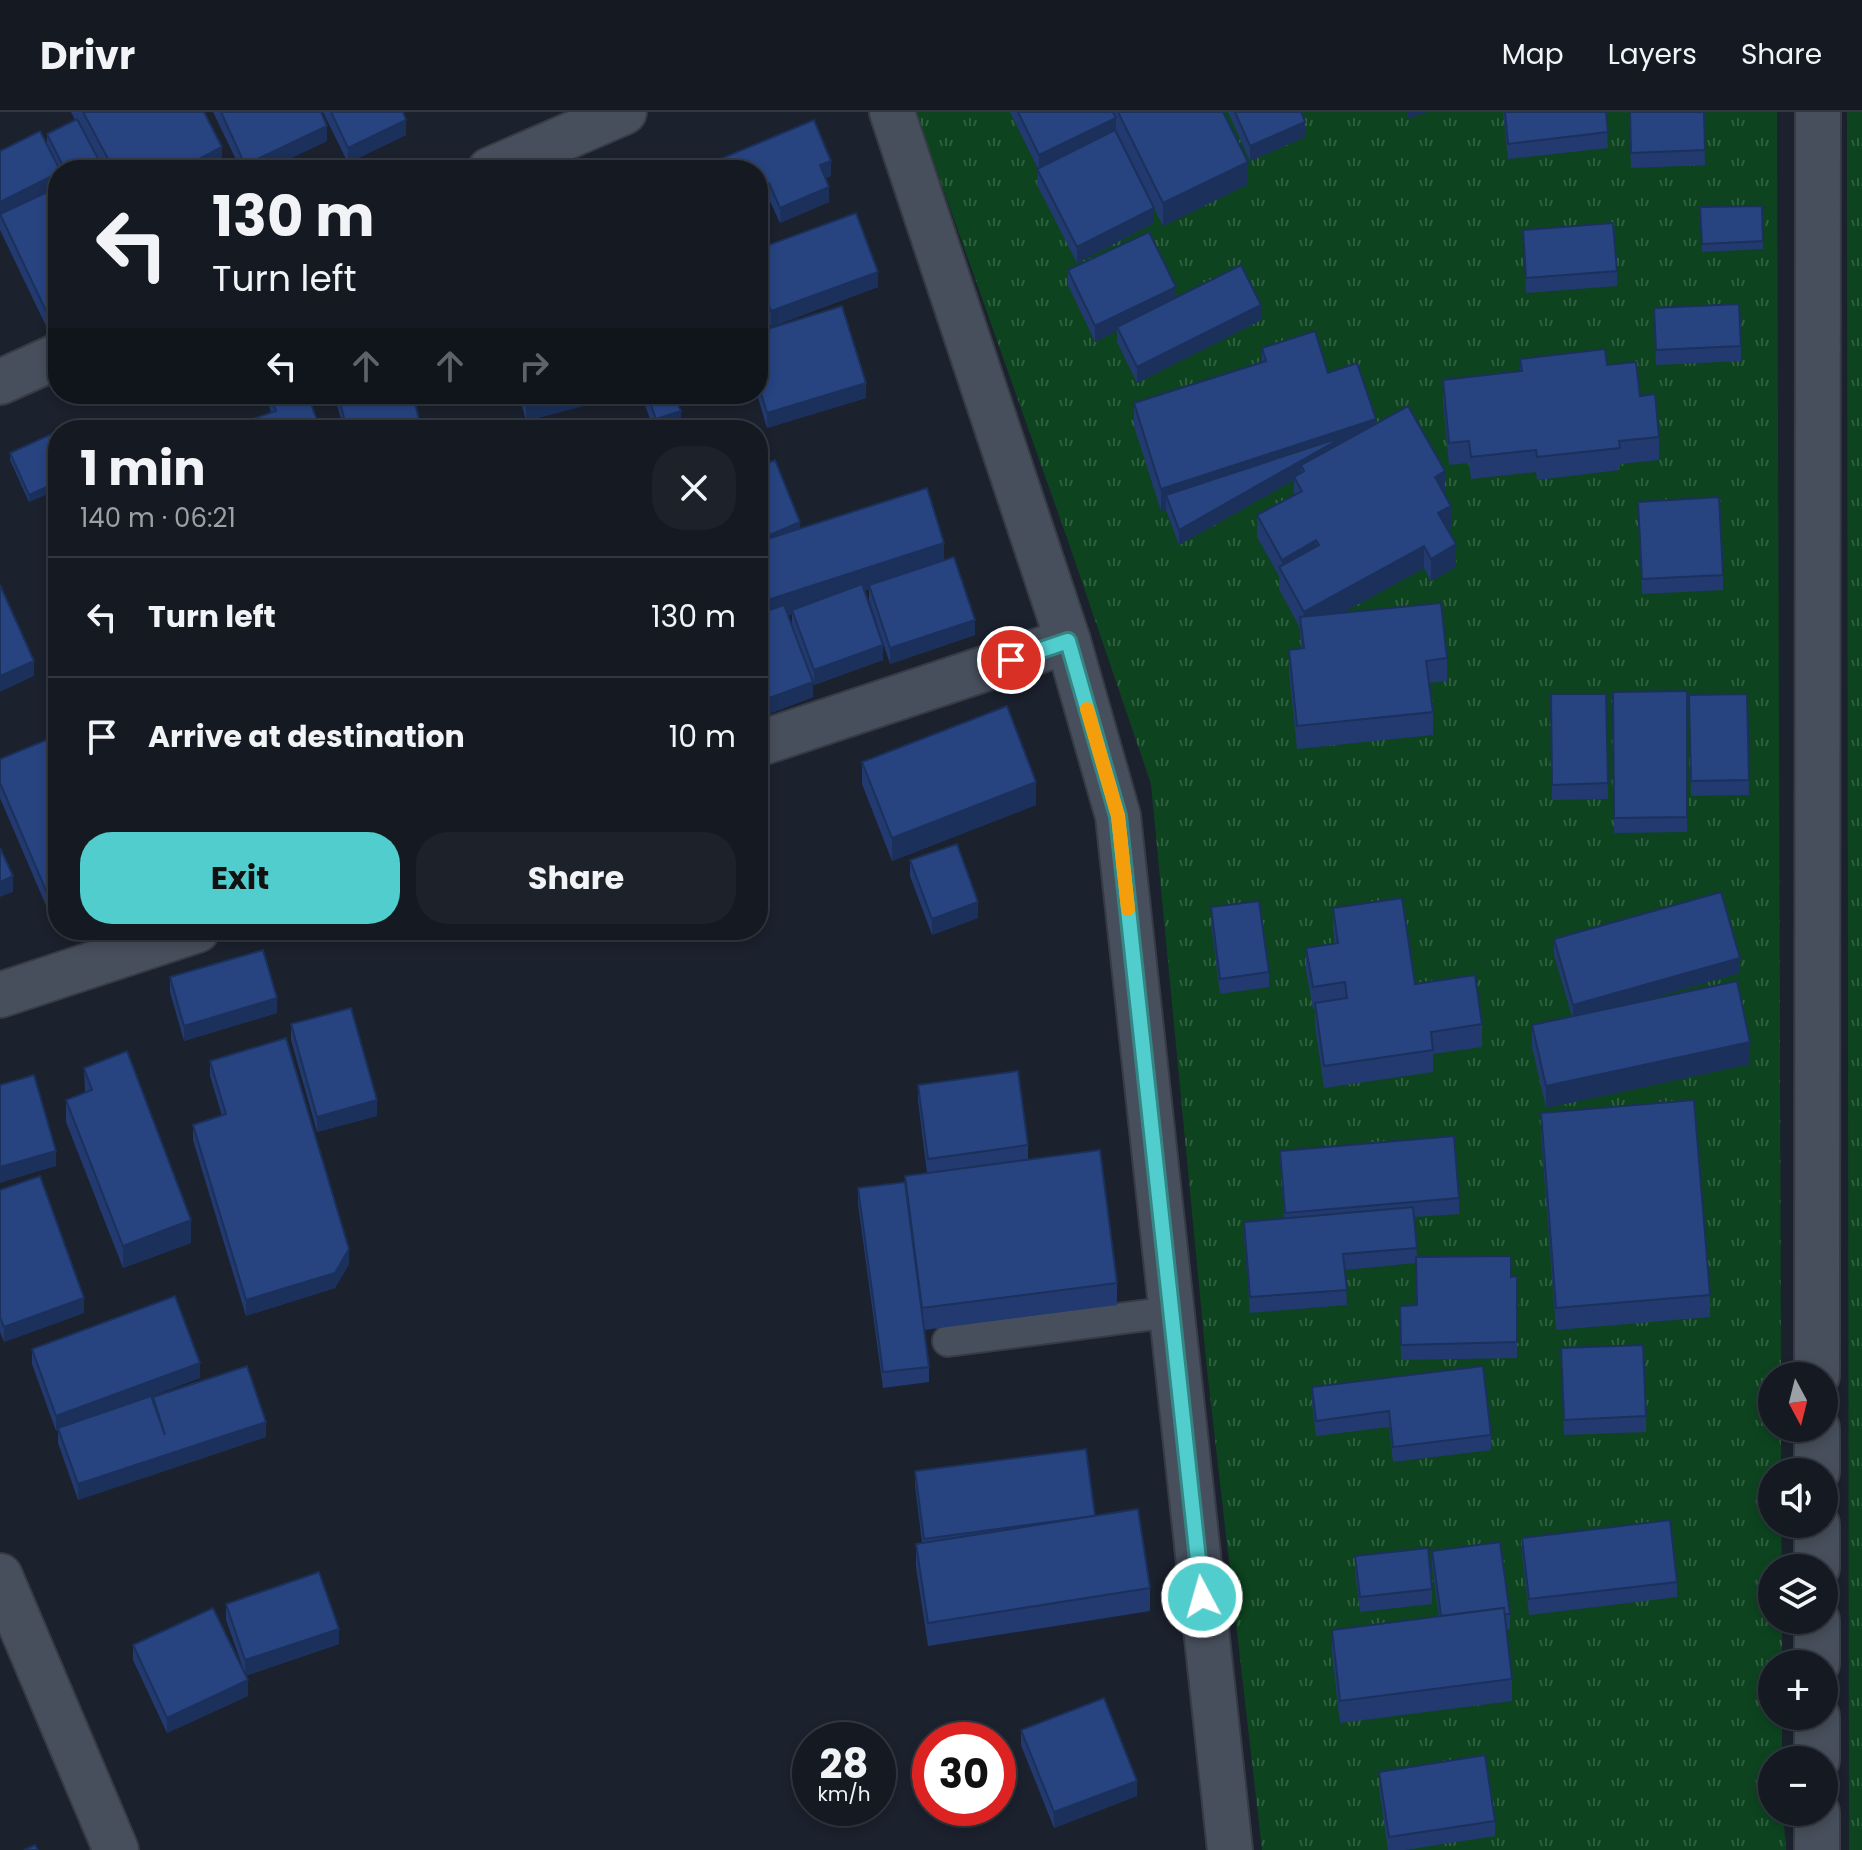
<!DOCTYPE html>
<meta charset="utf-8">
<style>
:root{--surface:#141922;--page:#1d222a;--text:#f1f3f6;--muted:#9da0a5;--line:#333840;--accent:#52cdcd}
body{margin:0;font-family:Poppins,sans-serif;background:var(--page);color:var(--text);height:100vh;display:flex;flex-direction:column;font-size:30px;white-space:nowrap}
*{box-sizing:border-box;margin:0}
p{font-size:26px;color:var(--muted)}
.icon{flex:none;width:44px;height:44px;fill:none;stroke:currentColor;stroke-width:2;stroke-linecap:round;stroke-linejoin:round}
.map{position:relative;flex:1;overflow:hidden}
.details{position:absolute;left:48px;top:308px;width:720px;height:520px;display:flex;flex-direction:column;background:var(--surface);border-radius:32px;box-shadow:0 4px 12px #0003,0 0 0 2px var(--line)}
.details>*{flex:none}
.banner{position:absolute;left:48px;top:48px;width:720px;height:244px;border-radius:32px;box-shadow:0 4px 12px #0003,0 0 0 2px var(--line);background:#141922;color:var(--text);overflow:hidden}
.needle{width:52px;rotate:173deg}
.fabs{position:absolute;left:1758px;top:1250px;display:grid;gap:16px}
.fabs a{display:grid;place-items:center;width:80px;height:80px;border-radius:50%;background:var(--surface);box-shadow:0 4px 12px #0003,0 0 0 2px var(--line);font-size:40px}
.speed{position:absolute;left:792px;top:1610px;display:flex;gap:16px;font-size:40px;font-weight:700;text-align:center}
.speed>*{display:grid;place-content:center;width:104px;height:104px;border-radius:50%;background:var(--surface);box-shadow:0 4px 12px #0003,0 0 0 2px var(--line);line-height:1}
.speed small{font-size:20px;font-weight:400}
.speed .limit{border:12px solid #d22;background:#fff;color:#111}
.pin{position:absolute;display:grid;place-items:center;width:68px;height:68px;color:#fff;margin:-34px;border:4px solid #fff;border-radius:50%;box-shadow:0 2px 8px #0007}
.me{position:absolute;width:88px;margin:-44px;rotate:354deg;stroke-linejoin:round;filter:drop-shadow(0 0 6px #0008)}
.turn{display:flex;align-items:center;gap:28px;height:168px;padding:0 32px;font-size:36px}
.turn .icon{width:104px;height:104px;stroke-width:2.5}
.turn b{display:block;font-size:56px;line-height:68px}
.lanes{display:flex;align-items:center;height:76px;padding:0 32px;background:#0003;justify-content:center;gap:40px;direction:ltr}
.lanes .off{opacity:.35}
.round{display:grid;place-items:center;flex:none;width:84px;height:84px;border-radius:32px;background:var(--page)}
.head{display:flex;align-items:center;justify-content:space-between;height:136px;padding:0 32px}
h1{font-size:48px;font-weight:700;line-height:60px}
.button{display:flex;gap:16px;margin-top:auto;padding:16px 32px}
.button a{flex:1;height:92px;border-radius:32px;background:var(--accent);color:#111;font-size:32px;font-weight:700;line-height:92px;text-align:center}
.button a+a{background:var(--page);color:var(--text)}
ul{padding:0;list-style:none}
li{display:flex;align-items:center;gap:24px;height:120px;padding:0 32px;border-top:2px solid var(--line)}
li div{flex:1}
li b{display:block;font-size:30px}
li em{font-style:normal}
header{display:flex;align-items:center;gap:48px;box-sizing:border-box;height:112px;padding:0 40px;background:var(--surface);border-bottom:2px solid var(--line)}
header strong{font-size:38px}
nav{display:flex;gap:44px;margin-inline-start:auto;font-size:28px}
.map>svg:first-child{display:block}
</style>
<header>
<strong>Drivr</strong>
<nav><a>Map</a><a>Layers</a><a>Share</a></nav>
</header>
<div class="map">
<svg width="1862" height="1738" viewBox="0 0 1862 1738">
<defs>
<pattern id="grass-tufts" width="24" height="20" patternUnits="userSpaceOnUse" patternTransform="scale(2)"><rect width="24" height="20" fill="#0d441f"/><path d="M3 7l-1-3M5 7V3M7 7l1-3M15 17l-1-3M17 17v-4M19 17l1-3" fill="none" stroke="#305f40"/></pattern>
</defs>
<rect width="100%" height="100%" fill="#1b212d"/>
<g fill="url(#grass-tufts)">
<polygon points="916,0 1777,0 1781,1264 1772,1264 1772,1316 1781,1316 1781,1360 1772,1360 1772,1412 1781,1412 1782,1456 1772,1456 1772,1508 1782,1508 1782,1552 1772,1552 1772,1604 1782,1604 1782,1648 1772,1648 1772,1700 1783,1700 1786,1738 1262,1738 1207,1257 1151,672 1067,426"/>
<polygon points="1847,0 1862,0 1862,1738 1849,1738"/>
</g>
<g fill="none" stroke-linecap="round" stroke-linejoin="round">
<defs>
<polyline id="lane" points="948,1229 1171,1200"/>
<g id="street">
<polyline points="892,0 1068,529 1118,704 1230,1738"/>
<polyline points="490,58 624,0"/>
<polyline points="0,270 58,244"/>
<polyline points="758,632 1068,529"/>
<polyline points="0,883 197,818"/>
<polyline points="1817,1264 1818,0"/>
<polyline points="1817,1360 1817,1316"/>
<polyline points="1817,1456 1817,1412"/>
<polyline points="0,1464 116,1738"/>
<polyline points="1817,1552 1817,1508"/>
<polyline points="1817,1648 1817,1604"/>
<polyline points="1817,1738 1817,1700"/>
</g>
</defs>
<use href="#lane" stroke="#363b45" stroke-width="34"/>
<use href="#street" stroke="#363b45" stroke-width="48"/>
<use href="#lane" stroke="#474f5c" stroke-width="30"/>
<use href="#street" stroke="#474f5c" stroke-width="44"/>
</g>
<g fill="#223a6f" fill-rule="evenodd">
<polygon points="71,0 204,0 222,57 58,58 58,211 47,216 0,118 0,39 47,32 47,22 75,8"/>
<polygon points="213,0 321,0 327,29 266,58 241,58"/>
<polygon points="323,0 403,0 406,23 348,51"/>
<path d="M1010 0H1223L1248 72 1163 114 1154 96V111L1077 151 1037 73 1038 57ZM1116 19 1147 81 1116 21Z"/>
<polygon points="1228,0 1301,0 1305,25 1250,49"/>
<polygon points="1503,0 1606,0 1608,36 1508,47"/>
<polygon points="1629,0 1704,0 1705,53 1631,56"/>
<polygon points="758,58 831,64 826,66 829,90 780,111 769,87 758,91"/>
<polygon points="1762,94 1763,137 1702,140 1700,95"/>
<polygon points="1523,118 1617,159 1617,174 1526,181"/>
<polygon points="758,137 878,175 771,215 758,179"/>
<polygon points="1068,158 1176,186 1261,208 1137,271 1117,230 1117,219 1095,230 1068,173"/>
<polygon points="1654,196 1741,234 1741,249 1656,253"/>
<polygon points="758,220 866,286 767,316 757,282 758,282"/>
<polygon points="1262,236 1328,261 1376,312 1445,382 1451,416 1448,418 1456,455 1431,469 1424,456 1342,501 1447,546 1447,569 1429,571 1433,600 1433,623 1297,637 1289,560 1289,538 1301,536 1300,516 1279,477 1279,464 1257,425 1257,403 1294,383 1294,368 1179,433 1166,398 1161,399 1134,314 1134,291 1262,250"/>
<polygon points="1520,247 1607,253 1640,284 1659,325 1659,348 1620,352 1620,358 1537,368 1536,360 1471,367 1469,351 1449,353 1443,290 1443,268 1520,259"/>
<polygon points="269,282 307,282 321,318 244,318 244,310 271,300 269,294"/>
<polygon points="334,282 413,282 420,318 344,318"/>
<polygon points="519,282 598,282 598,290 526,309"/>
<polygon points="641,282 674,282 681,315 671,318 654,318"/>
<polygon points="58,319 29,390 10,348 10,341"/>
<polygon points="1638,390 1723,463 1723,478 1642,482"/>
<path d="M800 417 944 448 975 523 890 552 869 488V477L864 479 883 548 814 573 813 570V585L758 606ZM792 502V513L809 561 788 504Z"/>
<polygon points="1687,579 1687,720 1614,721 1613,580"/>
<polygon points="1551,582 1606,582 1608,687 1552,688"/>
<polygon points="1747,582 1749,683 1691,684 1689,583"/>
<polygon points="58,642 56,817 0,686 0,647"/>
<polygon points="862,650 1036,693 892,749 862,672"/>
<polygon points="910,748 978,806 932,823 910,764"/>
<polygon points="1211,795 1269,860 1269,875 1220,882 1211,811"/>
<polygon points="1333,796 1415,872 1482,912 1482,935 1433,942 1433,960 1324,976 1315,913 1315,897 1313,897 1306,858 1306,836 1335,831 1333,819"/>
<polygon points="1554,827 1740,861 1630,892 1750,952 1546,996 1532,935 1532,913 1572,904 1554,843"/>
<polygon points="170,865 277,901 184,929 170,880"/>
<polygon points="291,912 377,1004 317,1020 291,928"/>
<polygon points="210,949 349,1152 335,1176 246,1204 193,1028 193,1013 222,1004 210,964"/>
<polygon points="84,956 191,1131 123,1156 66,1010 66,988 85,981"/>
<polygon points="918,973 1028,1033 1028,1047 1117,1171 1117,1193 924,1218 929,1255 929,1270 883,1276 858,1092 858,1076 905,1070 905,1064 927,1061 918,989"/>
<polygon points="1541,1001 1710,1183 1710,1205 1556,1218 1541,1023"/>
<polygon points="1280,1039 1459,1086 1459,1102 1414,1105 1417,1145 1511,1165 1517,1164 1517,1246 1401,1248 1400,1194 1416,1193 1416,1151 1345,1158 1347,1193 1250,1201 1244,1125 1244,1110 1284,1107"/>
<polygon points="0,1078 84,1201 4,1230 0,1220"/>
<polygon points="1561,1236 1646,1304 1646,1320 1564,1323"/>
<polygon points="32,1237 200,1266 149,1285 153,1292 153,1285 266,1325 78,1388 58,1331 58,1318 56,1319 32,1252"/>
<polygon points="1312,1275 1491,1323 1491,1338 1393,1350 1389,1315 1316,1324 1312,1291"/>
<polygon points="915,1359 1095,1404 1150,1476 1150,1499 928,1534 916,1455 916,1432 922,1431 915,1374"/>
<polygon points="1522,1426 1677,1470 1677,1485 1529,1503 1522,1441"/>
<polygon points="1432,1439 1510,1502 1510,1517 1506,1517 1512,1567 1512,1589 1340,1611 1332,1541 1332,1518 1439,1505 1432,1455"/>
<polygon points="1355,1444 1432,1477 1432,1492 1360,1500 1355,1460"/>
<polygon points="226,1492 339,1532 245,1564 248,1584 167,1621 133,1548 133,1533 245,1562 226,1508"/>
<polygon points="1021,1618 1137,1684 1054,1716 1021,1633"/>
<polygon points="1379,1660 1495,1709 1495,1724 1405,1738 1388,1738 1379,1675"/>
</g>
<g fill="#1b305a">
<polygon points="1407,0 1427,0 1407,7"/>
<polygon points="1116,6 1116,22 1039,59 1039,43"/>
<polygon points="406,8 406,23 348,51 348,36"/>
<polygon points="1305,10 1305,25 1250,49 1250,34"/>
<polygon points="327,14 327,29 266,58 245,58 245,53"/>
<polygon points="222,35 222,57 178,58"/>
<polygon points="831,49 831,64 820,68 820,53"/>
<polygon points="1248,50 1248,72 1163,114 1163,91"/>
<polygon points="58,61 58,77 0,102 0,106 0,90"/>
<polygon points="769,71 769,87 758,91 758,76"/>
<polygon points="829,75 829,90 780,111 780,96"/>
<polygon points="1154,96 1154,111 1077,151 1077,135"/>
<polygon points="878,160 878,175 771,215 771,199"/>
<polygon points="1176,175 1176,191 1117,215 1117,219 1095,230 1095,214"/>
<polygon points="1261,193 1261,208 1137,271 1137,255"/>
<polygon points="58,196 58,211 47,216 47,201"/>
<polygon points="866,271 866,286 767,316 767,301"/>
<polygon points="570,282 598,282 598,290 526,309 526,293"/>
<polygon points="681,299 681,315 671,318 656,318 656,307"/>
<polygon points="1376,307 1376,329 1304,359 1301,354 1301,364 1294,365 1294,368 1179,433 1179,418 1166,383 1166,398 1161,399 1161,377"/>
<polygon points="420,312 420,318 396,318"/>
<polygon points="1445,359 1445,382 1435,365"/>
<polygon points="58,370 58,378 29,390 29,383"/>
<polygon points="1451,394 1451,416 1438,423 1438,401"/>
<polygon points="800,410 800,426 758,443 758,428"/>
<polygon points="1316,428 1316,450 1282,461 1282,448"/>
<polygon points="944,431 944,453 869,473 869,477 794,502 792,498 792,502 758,513 758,491"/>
<polygon points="1456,432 1456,455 1431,469 1431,447"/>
<polygon points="1424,434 1424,456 1304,522 1304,500"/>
<polygon points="975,508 975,523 890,552 890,536"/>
<polygon points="883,533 883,548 814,573 814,558"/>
<polygon points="34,549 34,564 0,580 0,564"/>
<polygon points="813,570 813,585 758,606 758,590"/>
<polygon points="1036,670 1036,693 892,749 892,726"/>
<polygon points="13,764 13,780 0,785 0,770"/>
<polygon points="978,790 978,806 932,823 932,807"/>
<polygon points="58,801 58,816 56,817 56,802"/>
<polygon points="1740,846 1740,861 1573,908 1573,893"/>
<polygon points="277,886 277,901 184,929 184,914"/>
<polygon points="1750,930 1750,952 1546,996 1546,974"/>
<polygon points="377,988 377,1004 317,1020 317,1005"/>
<polygon points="56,1039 56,1054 0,1071 0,1055"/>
<polygon points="191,1108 191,1131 123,1156 123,1134"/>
<polygon points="349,1137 349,1152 335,1176 246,1204 246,1188"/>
<polygon points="84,1186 84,1201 4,1230 4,1215"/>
<polygon points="200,1251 200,1266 59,1318 58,1316 58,1318 56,1319 56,1304"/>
<polygon points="266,1310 266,1325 78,1388 78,1372"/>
<polygon points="339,1517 339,1532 245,1564 245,1548"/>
<polygon points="248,1568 248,1584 167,1621 167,1606"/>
<polygon points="1137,1669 1137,1684 1054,1716 1054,1700"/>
</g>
<g fill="#274481" stroke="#1b305a" stroke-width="2">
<polygon points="83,0 204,0 222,35 178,58 114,58"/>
<polygon points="221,0 321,0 327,14 245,53"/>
<polygon points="331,0 403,0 406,8 348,36"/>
<polygon points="1018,0 1113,0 1116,6 1039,43"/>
<polygon points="1118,0 1223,0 1248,50 1163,91"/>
<polygon points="1235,0 1301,0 1305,10 1250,34"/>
<polygon points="1505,0 1606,0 1608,20 1508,32"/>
<polygon points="1630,0 1704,0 1705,38 1631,41"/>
<polygon points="77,7 104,58 65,58 47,22"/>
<polygon points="814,8 831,49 820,53 829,75 780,96 769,71 758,76 758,58 694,58"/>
<polygon points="1115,18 1154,96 1077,135 1037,57"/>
<polygon points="40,19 60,58 58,58 58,61 0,90 0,39"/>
<polygon points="218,52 221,58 205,58"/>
<polygon points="58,75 58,196 47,201 0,102"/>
<polygon points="1762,94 1763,129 1702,132 1700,95"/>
<polygon points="856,101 878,160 771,199 758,164 758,137"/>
<polygon points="1613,111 1617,159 1526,166 1523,118"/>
<polygon points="1149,120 1176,175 1095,214 1068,158"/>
<polygon points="1241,153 1261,193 1137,255 1117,215"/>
<polygon points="1739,192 1741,234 1656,238 1654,196"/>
<polygon points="842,194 866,271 767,301 758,271 758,220"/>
<polygon points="1315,219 1328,261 1357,251 1376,307 1161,377 1134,291 1266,249 1262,236"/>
<polygon points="1605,237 1607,253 1636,250 1640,284 1655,282 1659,325 1619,329 1620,336 1537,345 1536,338 1471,345 1469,329 1449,331 1443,268 1522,259 1520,247"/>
<polygon points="270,282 307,282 321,318 247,318 244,310 276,299"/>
<polygon points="338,282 413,282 420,312 396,318 347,318"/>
<polygon points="523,282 570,282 526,293"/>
<polygon points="647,282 674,282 681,299 656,307"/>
<polygon points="1408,294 1445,359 1435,365 1451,394 1438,401 1456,432 1431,447 1424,434 1304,500 1279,455 1319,433 1316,428 1282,448 1257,403 1302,379 1294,365 1304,359 1301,353"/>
<polygon points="58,319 58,370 29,383 10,341"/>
<polygon points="1333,328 1334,330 1179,418 1166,383"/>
<polygon points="775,348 800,410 758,428 758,355"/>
<polygon points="927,376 944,431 758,491 758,430"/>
<polygon points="1719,385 1723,463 1642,467 1638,390"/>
<polygon points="954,445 975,508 890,536 869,473"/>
<polygon points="862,472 883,533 814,558 792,498"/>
<polygon points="0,473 34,549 0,564"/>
<polygon points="1441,491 1447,546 1426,549 1433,600 1297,614 1289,538 1304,536 1300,505"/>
<polygon points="784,493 813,570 758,590 758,502"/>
<polygon points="1687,579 1687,705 1614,706 1613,580"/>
<polygon points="1551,582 1606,582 1608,671 1552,673"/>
<polygon points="1747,582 1749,668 1691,669 1689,583"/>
<polygon points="1007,594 1036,670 892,726 862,650"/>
<polygon points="51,626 58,642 58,801 56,802 0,671 0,647"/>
<polygon points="957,732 978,790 932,807 910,748"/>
<polygon points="0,736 13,764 0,770"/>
<polygon points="1721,780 1740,846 1573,893 1554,827"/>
<polygon points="1402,786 1415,872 1475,863 1482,912 1431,920 1433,938 1324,954 1315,891 1347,886 1345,870 1313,875 1306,836 1338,831 1333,796"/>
<polygon points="1259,789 1269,860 1220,867 1211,795"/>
<polygon points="263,838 277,886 184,914 170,865"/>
<polygon points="1737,869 1750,930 1546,974 1532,913"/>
<polygon points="351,896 377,988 317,1005 291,912"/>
<polygon points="286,926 349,1137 335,1161 246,1188 193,1013 226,1002 210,949"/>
<polygon points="127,939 191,1108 123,1134 66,988 92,978 84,956"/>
<polygon points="1018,959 1028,1033 928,1047 918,973"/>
<polygon points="34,963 56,1039 0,1055 0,973"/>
<polygon points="1694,988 1710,1183 1556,1196 1541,1001"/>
<polygon points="1454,1024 1459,1086 1285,1101 1280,1039"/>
<polygon points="1100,1038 1117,1171 922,1196 905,1064"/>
<polygon points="40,1064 84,1186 4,1215 0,1205 0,1078"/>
<polygon points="905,1070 929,1255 883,1260 858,1076"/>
<polygon points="1413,1095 1417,1136 1343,1142 1347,1178 1250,1185 1244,1110"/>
<polygon points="1511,1144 1511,1165 1517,1164 1517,1230 1401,1233 1400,1194 1417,1193 1416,1145"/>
<polygon points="175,1184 200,1251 56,1304 32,1237"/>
<polygon points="1643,1233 1646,1304 1564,1308 1561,1236"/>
<polygon points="247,1254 266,1310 78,1372 58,1316 151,1284 165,1323 153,1285"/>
<polygon points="1483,1254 1491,1323 1393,1335 1389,1299 1316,1309 1312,1275"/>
<polygon points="1086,1337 1095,1404 924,1427 915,1359"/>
<polygon points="1138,1397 1150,1476 928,1511 916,1432"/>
<polygon points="1670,1408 1677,1470 1529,1487 1522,1426"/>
<polygon points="1500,1430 1510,1502 1504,1502 1504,1496 1441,1504 1432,1439"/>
<polygon points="1428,1436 1432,1477 1360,1485 1355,1444"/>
<polygon points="319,1460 339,1517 245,1548 226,1492"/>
<polygon points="213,1496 248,1568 167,1606 133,1533"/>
<polygon points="1504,1496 1512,1567 1340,1589 1332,1518"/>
<polygon points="1104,1586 1137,1669 1054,1700 1021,1618"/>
<polygon points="1485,1643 1495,1709 1389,1725 1379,1660"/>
<polygon points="35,1733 38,1738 24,1738"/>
</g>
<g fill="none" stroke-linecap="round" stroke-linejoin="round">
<defs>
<polyline id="route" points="1011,548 1068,529 1118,704 1202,1485"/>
</defs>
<use href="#route" stroke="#358585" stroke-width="20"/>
<use href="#route" stroke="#52cdcd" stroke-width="14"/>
<polyline stroke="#f59e0b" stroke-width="14" points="1087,597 1118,704 1128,797"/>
</g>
</svg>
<div class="fabs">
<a><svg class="needle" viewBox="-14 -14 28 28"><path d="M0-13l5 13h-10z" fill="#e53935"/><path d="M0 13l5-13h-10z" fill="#9da0a5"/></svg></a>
<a><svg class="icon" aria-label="sound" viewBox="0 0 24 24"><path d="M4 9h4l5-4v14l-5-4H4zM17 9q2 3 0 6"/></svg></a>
<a><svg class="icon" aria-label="layers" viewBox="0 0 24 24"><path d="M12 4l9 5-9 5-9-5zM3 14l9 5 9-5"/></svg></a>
<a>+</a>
<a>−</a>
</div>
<div class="speed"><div>28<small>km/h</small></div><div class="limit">30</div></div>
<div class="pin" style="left:1011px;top:548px;background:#d93025"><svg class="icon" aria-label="arrive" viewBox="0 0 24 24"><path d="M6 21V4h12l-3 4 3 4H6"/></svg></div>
<svg class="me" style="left:1202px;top:1485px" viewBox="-20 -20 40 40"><circle r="17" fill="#52cdcd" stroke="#fff" stroke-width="3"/><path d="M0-11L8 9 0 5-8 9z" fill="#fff"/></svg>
<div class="banner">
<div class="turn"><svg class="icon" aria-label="left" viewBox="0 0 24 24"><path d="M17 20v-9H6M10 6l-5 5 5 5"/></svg><div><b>130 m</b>Turn left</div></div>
<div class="lanes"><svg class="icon" aria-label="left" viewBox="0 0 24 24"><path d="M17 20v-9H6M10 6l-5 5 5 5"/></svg><svg class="icon off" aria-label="ahead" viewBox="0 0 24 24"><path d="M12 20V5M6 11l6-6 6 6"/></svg><svg class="icon off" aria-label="ahead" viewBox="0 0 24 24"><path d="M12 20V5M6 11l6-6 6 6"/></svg><svg class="icon off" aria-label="right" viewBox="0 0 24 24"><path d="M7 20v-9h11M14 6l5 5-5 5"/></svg></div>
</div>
<section class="details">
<div class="head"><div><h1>1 min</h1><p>140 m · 06:21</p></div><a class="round"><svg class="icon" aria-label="close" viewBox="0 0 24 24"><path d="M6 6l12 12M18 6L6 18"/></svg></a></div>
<ul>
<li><svg class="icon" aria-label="left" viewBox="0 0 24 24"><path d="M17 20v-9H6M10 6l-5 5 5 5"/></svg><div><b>Turn left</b></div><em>130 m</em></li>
<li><svg class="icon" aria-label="arrive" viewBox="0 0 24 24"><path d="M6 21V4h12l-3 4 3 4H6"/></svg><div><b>Arrive at destination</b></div><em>10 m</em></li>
</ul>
<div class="button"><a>Exit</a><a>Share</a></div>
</section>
</div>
